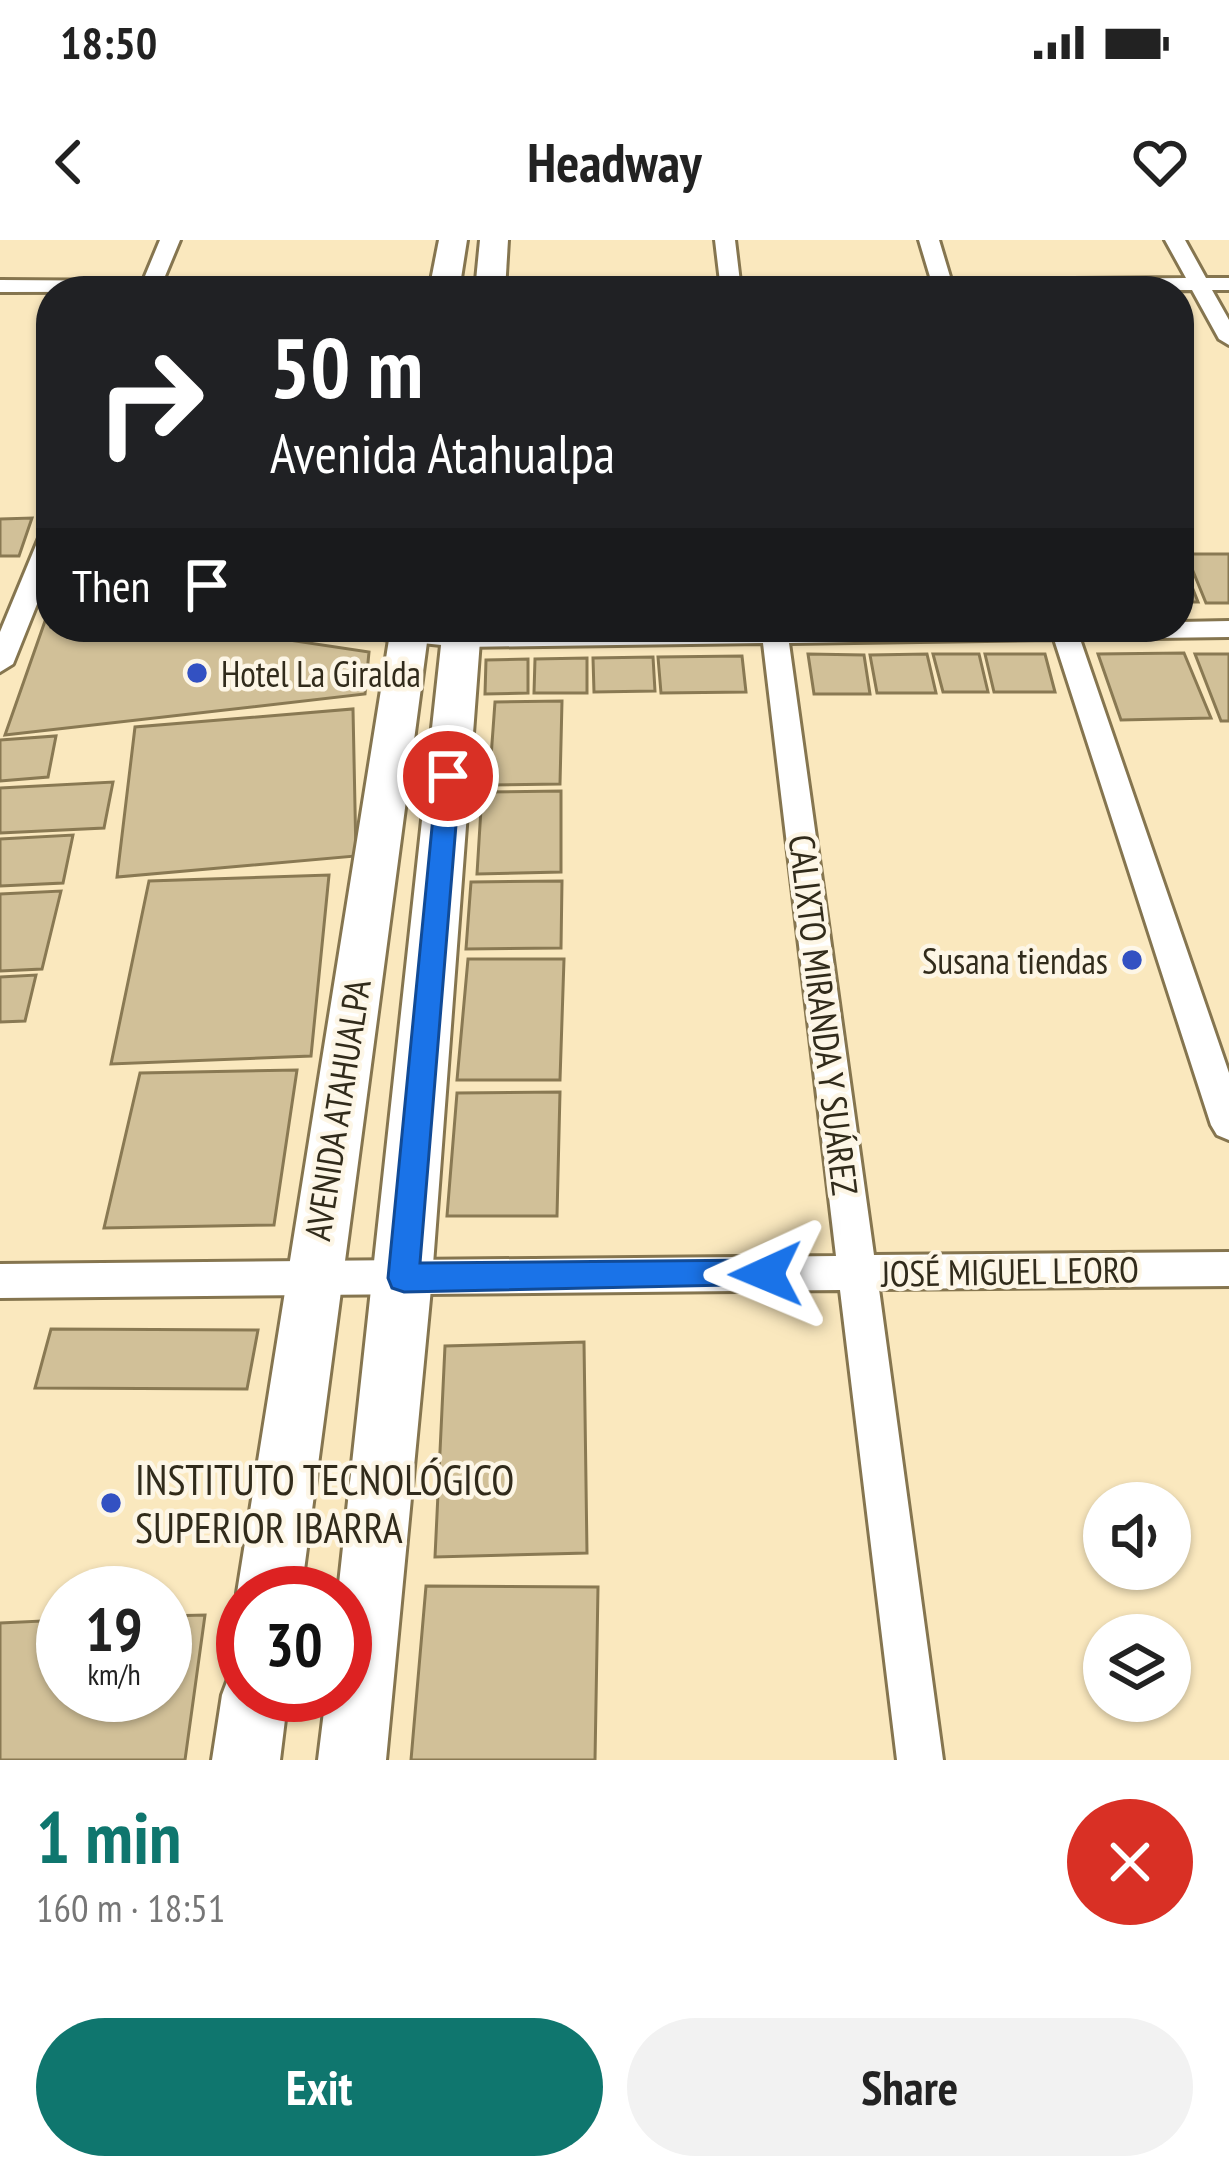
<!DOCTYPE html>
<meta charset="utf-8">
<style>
:root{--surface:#fff;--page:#f2f2f2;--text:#222;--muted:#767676;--accent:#0f766e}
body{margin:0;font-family:"PT Sans Narrow",sans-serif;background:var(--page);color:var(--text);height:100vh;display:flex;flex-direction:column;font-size:45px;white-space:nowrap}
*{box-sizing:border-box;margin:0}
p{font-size:39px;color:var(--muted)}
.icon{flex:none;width:66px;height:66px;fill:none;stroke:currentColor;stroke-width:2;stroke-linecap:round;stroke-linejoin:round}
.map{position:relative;height:1520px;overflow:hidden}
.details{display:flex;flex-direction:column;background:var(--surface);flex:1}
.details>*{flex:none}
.hud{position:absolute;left:36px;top:36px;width:1158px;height:366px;border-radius:48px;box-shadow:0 3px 9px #0004;background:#202124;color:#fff;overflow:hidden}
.tools{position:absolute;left:1083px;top:1242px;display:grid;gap:24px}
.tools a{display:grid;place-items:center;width:108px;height:108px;border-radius:50%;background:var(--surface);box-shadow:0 3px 9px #0004;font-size:60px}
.speed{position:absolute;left:36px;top:1326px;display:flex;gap:24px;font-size:60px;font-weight:700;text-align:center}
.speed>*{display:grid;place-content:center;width:156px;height:156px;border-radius:50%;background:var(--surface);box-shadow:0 3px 9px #0004;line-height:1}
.speed small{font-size:30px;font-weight:400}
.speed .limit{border:18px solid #d22;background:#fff;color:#111}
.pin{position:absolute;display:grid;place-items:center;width:102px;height:102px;color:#fff;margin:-51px;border:6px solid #fff;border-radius:50%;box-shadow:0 3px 12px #0007}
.me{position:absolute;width:132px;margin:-66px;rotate:269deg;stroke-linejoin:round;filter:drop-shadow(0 0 9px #0008)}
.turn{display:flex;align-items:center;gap:42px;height:252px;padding:0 36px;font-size:54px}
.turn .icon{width:156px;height:156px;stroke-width:2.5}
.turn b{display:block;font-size:84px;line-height:102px}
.then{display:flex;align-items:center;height:114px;padding:0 36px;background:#0003;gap:24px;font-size:45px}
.round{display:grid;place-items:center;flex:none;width:126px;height:126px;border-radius:63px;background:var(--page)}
.head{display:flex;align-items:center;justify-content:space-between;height:204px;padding:0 36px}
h1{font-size:72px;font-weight:800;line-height:90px;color:var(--accent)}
.action{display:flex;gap:24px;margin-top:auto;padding:24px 36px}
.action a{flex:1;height:138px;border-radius:72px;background:var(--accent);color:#fff;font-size:48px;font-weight:800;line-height:138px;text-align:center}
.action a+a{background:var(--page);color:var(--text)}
.status{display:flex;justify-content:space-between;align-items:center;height:84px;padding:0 60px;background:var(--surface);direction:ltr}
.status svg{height:33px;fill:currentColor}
header{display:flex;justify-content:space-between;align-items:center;height:156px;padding:0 36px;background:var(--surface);font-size:54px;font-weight:800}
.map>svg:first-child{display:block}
</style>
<div class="status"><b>18:50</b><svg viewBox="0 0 49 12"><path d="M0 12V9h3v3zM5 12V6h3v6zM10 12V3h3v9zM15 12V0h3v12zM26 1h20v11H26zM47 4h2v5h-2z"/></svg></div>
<header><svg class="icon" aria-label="back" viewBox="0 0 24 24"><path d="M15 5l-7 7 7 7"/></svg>Headway<svg class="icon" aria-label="heart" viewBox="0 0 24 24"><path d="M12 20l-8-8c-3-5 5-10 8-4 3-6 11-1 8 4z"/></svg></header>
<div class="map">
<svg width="1229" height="1520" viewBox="0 0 1229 1520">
<rect width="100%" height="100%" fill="#fae8be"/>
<g fill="#d1c098" stroke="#897953" stroke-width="3">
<polygon points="32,278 19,316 0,316 0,279"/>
<polygon points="1179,314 1198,362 1179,362"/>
<polygon points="1186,314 1229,314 1229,363 1206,363"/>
<polygon points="51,364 51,387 202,387 369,412 365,454 5,495"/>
<polygon points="1184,413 1211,478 1121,480 1098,414"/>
<polygon points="808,414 864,415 870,454 814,454"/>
<polygon points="927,414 936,453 877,453 870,415"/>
<polygon points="933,414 979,414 988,452 943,452"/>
<polygon points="985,414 1045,414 1055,452 994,452"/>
<polygon points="1195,414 1229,414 1229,481 1221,481"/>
<polygon points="742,416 746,452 661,453 658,417"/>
<polygon points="653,417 655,451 594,452 593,418"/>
<polygon points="587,418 587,453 534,453 535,419"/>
<polygon points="528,419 528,453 485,454 486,420"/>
<polygon points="562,461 560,544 489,545 495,462"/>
<polygon points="353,469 356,616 117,637 135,487"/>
<polygon points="56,496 48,537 0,541 0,500"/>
<polygon points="113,542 104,588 0,593 0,548"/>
<polygon points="561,551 561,632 477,634 482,552"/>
<polygon points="73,595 63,643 0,646 0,599"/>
<polygon points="329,635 311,816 111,824 149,641"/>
<polygon points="562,641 561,708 466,709 471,642"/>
<polygon points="61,651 42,729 0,731 0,654"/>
<polygon points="468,719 564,719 560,840 457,840"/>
<polygon points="36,735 25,781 0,782 0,737"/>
<polygon points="297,830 274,985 104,988 140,833"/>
<polygon points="560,852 557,976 447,976 457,853"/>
<polygon points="51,1089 258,1090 247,1149 35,1148"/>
<polygon points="584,1102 587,1313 435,1317 445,1106"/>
<polygon points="426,1346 598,1347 595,1520 411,1520"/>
<polygon points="205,1375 185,1520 0,1520 0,1383 63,1380 63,1455 165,1455 165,1376"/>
</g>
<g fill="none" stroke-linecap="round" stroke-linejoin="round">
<defs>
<g id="street">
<polygon points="160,0 180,0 163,41 720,42 715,0 735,0 740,42 931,40 919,0 939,0 951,40 1186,38 1165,0 1185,0 1206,38 1229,38 1229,50 1212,50 1229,80 1229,105 1219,99 1192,50 0,52 0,40 143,41"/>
<polygon points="51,291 51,329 13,424 0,432 0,392 39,298"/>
<polygon points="1229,381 1229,397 1080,399 1229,833 1229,900 1217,895 1211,885 1054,399 789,403 874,1015 1229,1012 1229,1046 879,1049 943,1520 897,1520 840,1050 0,1058 0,1024 836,1016 763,403 461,407 344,395 331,387 1179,387 1179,382"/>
</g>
<g id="secondary">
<polygon points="439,0 467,0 459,51 429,51"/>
<polygon points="480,0 508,0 505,51 475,51"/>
<polygon points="391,387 429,387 301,1353 243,1353 243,1367 237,1353"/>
<polygon points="443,387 481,387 432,1038 386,1520 318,1520 326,1455 345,1455 345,1353 338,1353"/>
<polygon points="243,1427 243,1455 288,1455 280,1520 212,1520 222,1455 231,1431"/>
</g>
</defs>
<use href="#street" stroke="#85754f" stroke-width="6"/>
<use href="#secondary" stroke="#85754f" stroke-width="6"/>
<use href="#street" fill="#fff" fill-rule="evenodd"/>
<use href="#secondary" fill="#fff" fill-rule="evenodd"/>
</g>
<polygon fill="#1a73e8" stroke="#114b97" stroke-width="3" points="448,528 460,536 420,1023 766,1020 778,1024 782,1034 778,1044 404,1052 392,1048 388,1038 437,536"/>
<g fill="#3351c2" stroke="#fdf6e6" stroke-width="4.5">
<circle cx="197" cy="433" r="12"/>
<circle cx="1132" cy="720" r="12"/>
<circle cx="111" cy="1263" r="12"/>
</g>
<g text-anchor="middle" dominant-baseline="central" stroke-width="9" stroke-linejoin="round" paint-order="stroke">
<g font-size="36" fill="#312b1b" stroke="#fdf6e6" text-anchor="start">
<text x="221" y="433">Hotel La Giralda</text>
<text x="1108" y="720" text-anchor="end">Susana tiendas</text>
</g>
<g font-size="36" fill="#312b1b" stroke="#fdf6e6">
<text transform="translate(824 775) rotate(83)">CALIXTO MIRANDA Y SUÁREZ</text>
<text transform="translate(337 870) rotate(-81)">AVENIDA ATAHUALPA</text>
<text transform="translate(1010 1031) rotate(-1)">JOSÉ MIGUEL LEORO</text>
</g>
<g font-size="42" fill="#312b1b" stroke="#fdf6e6" text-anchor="start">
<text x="135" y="1239">INSTITUTO TECNOLÓGICO<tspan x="135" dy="48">SUPERIOR IBARRA</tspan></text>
</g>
</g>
</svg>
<div class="tools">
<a><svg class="icon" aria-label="sound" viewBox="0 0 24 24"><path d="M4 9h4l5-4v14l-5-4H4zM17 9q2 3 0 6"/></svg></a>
<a><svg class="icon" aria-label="layers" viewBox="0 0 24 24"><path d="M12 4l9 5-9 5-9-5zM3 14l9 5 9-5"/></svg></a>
</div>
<div class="speed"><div>19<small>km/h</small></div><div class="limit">30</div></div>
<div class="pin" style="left:448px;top:536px;background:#d93025"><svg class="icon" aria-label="arrive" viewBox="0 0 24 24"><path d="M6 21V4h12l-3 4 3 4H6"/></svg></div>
<svg class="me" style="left:766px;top:1034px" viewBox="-20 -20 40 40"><path d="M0-17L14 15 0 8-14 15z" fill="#1a73e8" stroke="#fff" stroke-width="4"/></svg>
<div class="hud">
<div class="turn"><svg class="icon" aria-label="right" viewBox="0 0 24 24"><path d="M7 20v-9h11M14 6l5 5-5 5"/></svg><div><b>50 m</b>Avenida Atahualpa</div></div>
<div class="then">Then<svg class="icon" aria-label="arrive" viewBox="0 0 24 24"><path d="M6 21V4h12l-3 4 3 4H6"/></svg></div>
</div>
</div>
<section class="details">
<div class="head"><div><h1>1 min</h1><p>160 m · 18:51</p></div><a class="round" style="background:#d93025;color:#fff"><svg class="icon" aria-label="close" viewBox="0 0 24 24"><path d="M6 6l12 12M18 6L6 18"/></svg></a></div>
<div class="action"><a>Exit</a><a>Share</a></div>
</section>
